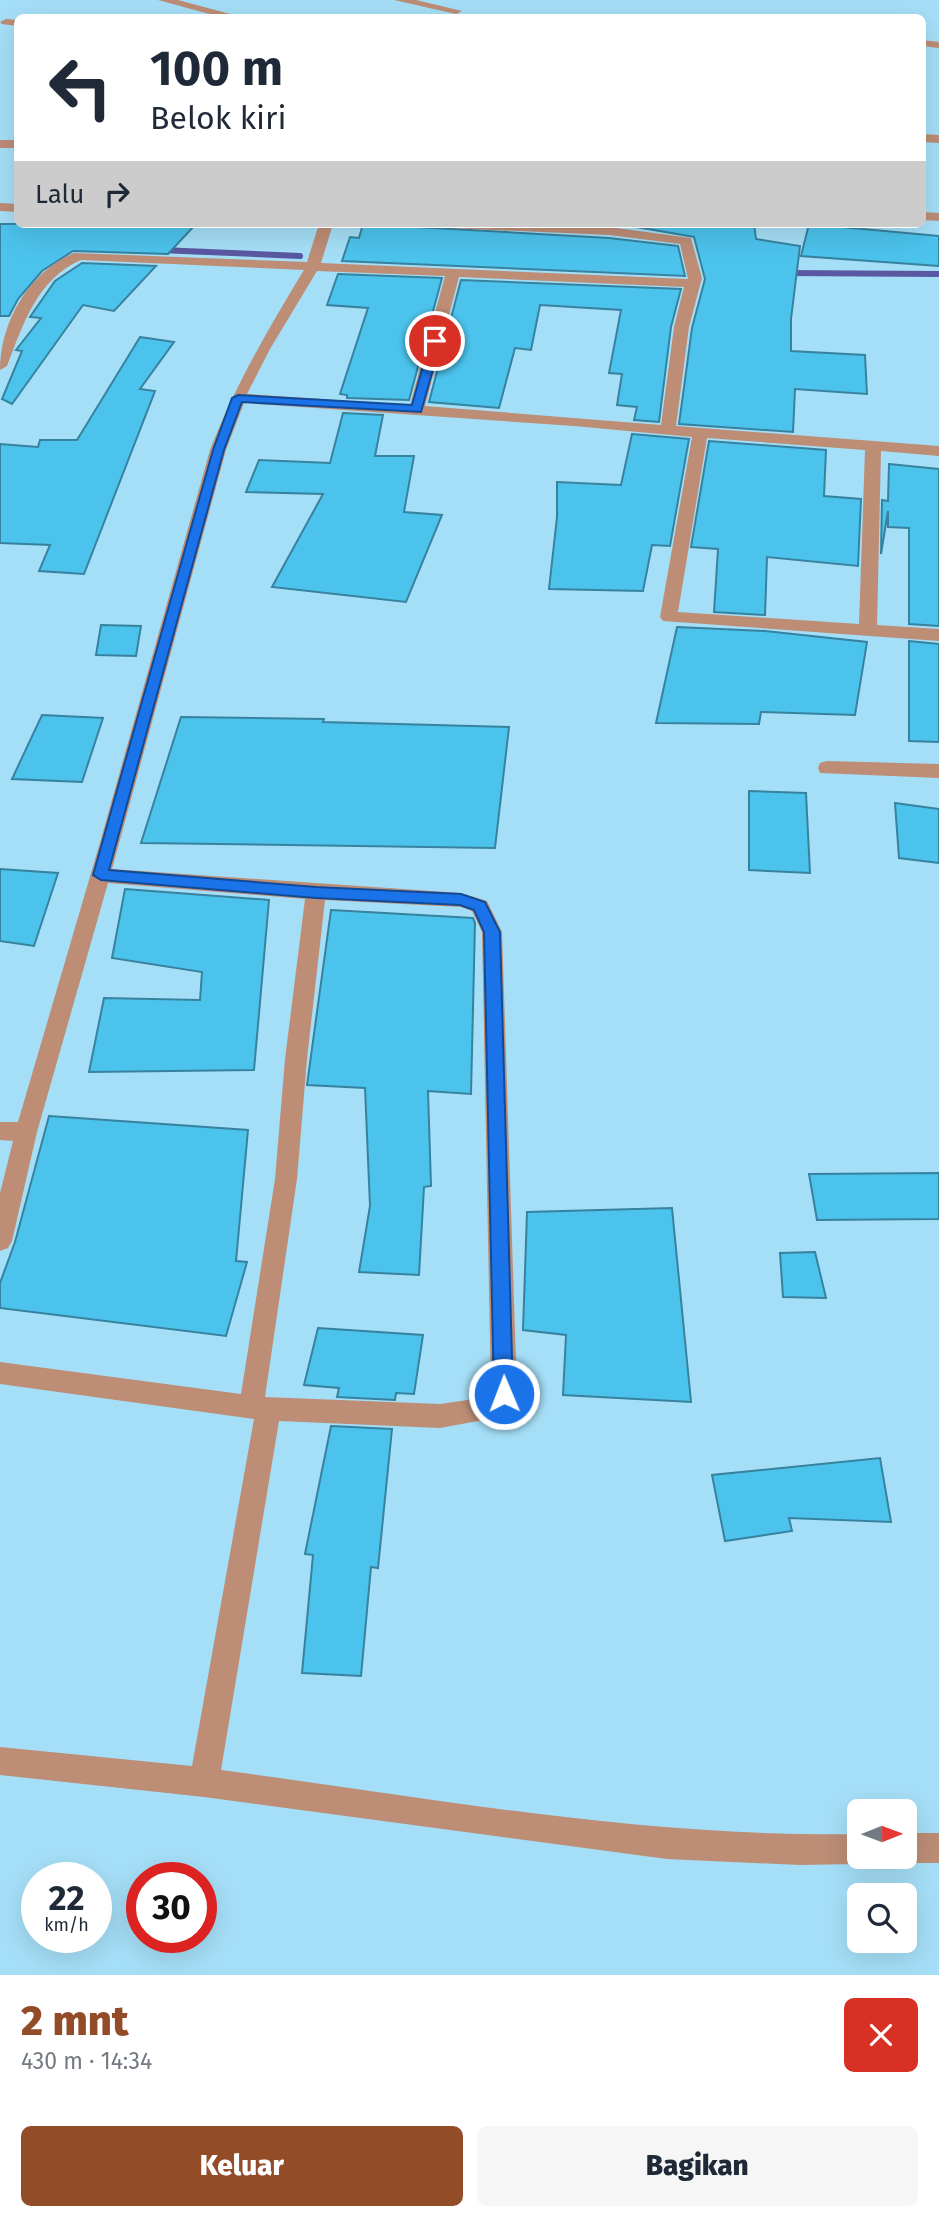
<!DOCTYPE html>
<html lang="id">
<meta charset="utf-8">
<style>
:root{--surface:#fff;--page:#f6f6f7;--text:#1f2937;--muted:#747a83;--accent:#934c28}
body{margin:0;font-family:"Fira Sans",sans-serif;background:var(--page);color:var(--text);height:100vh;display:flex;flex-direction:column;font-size:26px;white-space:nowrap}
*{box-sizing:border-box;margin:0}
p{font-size:23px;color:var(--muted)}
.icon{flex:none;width:38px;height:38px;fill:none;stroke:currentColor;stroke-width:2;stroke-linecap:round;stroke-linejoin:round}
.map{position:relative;height:1975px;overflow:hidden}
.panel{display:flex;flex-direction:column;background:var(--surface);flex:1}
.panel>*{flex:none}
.banner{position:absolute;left:14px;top:14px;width:912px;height:214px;border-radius:10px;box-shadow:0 7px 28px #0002;background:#fff;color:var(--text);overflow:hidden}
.needle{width:46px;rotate:89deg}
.tools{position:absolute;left:847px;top:1799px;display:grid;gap:14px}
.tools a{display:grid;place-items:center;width:70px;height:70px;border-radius:10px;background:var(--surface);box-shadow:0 7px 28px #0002;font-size:35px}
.speed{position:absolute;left:21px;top:1862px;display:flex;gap:14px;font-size:35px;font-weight:700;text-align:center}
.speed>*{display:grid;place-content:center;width:91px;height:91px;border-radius:50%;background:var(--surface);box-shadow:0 7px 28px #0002;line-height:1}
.speed small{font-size:18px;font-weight:400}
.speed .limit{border:10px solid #d22;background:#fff;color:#111}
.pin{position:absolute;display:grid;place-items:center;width:60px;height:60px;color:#fff;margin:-30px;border:4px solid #fff;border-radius:50%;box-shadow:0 2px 7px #0007}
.me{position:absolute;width:77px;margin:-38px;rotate:359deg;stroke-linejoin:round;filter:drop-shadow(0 0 5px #0008)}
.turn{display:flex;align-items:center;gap:24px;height:147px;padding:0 21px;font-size:32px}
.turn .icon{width:91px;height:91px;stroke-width:2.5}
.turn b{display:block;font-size:49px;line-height:60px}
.then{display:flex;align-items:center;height:66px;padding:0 21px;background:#0003;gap:14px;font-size:26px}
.round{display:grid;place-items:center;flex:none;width:74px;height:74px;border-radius:10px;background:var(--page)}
.head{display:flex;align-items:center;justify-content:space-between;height:119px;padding:0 21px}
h1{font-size:42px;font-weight:800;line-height:52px;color:var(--accent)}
.button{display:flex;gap:14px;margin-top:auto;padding:14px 21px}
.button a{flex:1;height:80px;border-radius:10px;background:var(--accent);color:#fff;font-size:28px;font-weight:800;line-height:80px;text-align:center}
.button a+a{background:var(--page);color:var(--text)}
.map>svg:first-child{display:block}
</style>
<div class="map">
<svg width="939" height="1975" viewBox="0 0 939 1975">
<rect width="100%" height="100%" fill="#a5dff7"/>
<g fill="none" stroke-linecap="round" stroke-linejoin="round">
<g stroke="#5a58a2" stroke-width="6">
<polyline points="160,250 300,256"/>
<polyline points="784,273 939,274"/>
</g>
</g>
<g fill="#4cc3ed" stroke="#37829e" stroke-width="2">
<polygon points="0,224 196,224 168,254 73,251 42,271 18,299 9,316 0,316"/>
<polygon points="363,224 609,238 678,246 685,276 342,261 350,237 359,238"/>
<polygon points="619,224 754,224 756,239 800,246 791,319 791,351 865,355 867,394 795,389 793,432 679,424 692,328 705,279 694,237"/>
<polygon points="809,224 939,236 939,266 801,256"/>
<polygon points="82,263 156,266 114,311 83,305 12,404 2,399 22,351 16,350 41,318 30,317 55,281"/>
<polygon points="338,274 442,278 409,400 347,398 347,395 340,394 368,308 327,305"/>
<polygon points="461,280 681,289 671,327 659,422 634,420 637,407 617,405 622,374 609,373 621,310 540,305 531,350 515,348 499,408 429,402"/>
<polygon points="140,337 174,342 140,389 155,391 84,574 39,571 50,545 0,543 0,444 38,447 40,440 77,440"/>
<polygon points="343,413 383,415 375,456 414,456 404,512 442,515 406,602 272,587 323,494 246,492 259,460 330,463"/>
<polygon points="632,434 689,439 670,546 652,545 643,591 549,589 557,517 557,482 621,485"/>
<polygon points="709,441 826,450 824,496 861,499 858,566 767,557 765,615 714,612 718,549 691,547"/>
<polygon points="889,464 939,469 939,626 909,624 909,528 888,527 888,511 881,554 882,500 888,501"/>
<polygon points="101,625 141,626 136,656 96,655"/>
<polygon points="677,627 765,631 867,642 855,715 761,712 759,724 656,723"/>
<polygon points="909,641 939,644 939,742 909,741"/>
<polygon points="42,715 103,718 82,782 12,779"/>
<polygon points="181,717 324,719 323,722 509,727 495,848 141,843"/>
<polygon points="749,791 806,793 810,873 749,870"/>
<polygon points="895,803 939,809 939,863 899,858"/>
<polygon points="0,869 58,873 34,946 0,941"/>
<polygon points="125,889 269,900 254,1070 89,1072 104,998 200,1000 202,972 112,958"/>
<polygon points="331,910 473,918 475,923 471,1094 428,1091 431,1186 424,1187 419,1275 359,1272 370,1206 365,1088 307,1085"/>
<polygon points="49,1116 248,1130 236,1261 247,1262 226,1336 0,1308 0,1283 15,1242"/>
<polygon points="939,1173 939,1219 817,1220 809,1174"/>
<polygon points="672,1208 691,1402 563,1395 566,1335 523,1330 527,1212"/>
<polygon points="815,1252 826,1298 783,1297 780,1253"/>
<polygon points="318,1328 423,1335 414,1394 396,1393 395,1400 337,1397 339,1388 304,1385"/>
<polygon points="331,1426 392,1429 378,1568 371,1567 361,1676 302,1673 313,1555 305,1554"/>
<polygon points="880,1458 891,1522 789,1518 792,1531 725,1541 712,1475"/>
</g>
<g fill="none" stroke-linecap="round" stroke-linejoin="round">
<g fill="#bd8d76" fill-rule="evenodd">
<polygon points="158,0 178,0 245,18 224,18"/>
<polygon points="394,0 416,0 462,11 456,14"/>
<polygon points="6,19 18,20 18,26 2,24 0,22"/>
<polygon points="922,40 939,42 939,48 922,46"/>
<polygon points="922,134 939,135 939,143 922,142"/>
<rect x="0" y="140" width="18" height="8"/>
<polygon points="0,203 18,204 18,212 0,211"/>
<polygon points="922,212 939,213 939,221 922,220"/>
<path d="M319 224H333L321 263 688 279 680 244 609 235 449 228 442 224 602 227V224H616V228L691 238 702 278 689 327 676 426 939 446V456L881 451 877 625 939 629V641L663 621 660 617 692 437 574 426 244 403 226 450 112 869 461 893 487 901 502 932 517 1394 505 1416 440 1428 279 1421 221 1770C432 1798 645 1838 859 1834V1857H871L859 1864 800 1865 667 1859 204 1797 0 1775V1747L192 1766 254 1419 0 1384V1362L241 1394 275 1179 285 1059 305 899 108 883 37 1132 12 1241 8 1248 0 1251V1193L13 1141 0 1140V1122H18L101 839 210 450C235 386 268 329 304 270L81 260C37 279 23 324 7 366L0 370C0 322 29 272 74 253L307 262ZM317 271 445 276 410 405 247 394 270 349ZM459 277 684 287 674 327 661 425 425 406ZM707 438 865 450 859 624 678 612ZM325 900 461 907 472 911 482 932 491 1392 488 1397 440 1404 265 1397 297 1179 307 1059Z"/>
<polygon points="827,761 939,764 939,778 820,773 818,768 820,763"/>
<polygon points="905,1833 939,1833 939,1863 905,1863 894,1859 905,1857"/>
</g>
</g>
<polygon fill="#1a73e8" stroke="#114b97" stroke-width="2" points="435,338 441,341 421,412 242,402 224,450 109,870 316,887 461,894 485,902 500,932 513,1394 511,1400 504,1403 497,1400 494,1394 484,932 474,910 460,905 316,898 101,880 93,875 213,450 232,398 238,395 412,405 430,341"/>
</svg>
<div class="tools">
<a><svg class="needle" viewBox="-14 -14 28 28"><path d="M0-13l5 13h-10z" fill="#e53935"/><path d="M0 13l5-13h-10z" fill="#747a83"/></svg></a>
<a><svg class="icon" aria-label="search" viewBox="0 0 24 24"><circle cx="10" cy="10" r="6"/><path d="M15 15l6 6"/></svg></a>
</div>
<div class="speed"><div>22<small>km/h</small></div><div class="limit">30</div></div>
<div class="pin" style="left:435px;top:341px;background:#d93025"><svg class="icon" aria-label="arrive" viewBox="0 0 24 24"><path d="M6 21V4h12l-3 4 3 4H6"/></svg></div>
<svg class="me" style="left:504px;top:1394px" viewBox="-20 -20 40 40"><circle r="17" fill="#1a73e8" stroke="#fff" stroke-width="3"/><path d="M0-11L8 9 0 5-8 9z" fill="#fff"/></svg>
<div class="banner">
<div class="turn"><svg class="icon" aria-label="left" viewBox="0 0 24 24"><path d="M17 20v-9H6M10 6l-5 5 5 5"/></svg><div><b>100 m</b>Belok kiri</div></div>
<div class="then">Lalu<svg class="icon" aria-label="right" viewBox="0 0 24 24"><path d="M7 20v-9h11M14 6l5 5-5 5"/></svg></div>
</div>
</div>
<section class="panel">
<div class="head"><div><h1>2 mnt</h1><p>430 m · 14:34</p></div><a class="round" style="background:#d93025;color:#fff"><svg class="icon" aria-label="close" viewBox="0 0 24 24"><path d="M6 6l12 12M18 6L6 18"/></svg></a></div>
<div class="button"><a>Keluar</a><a>Bagikan</a></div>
</section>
